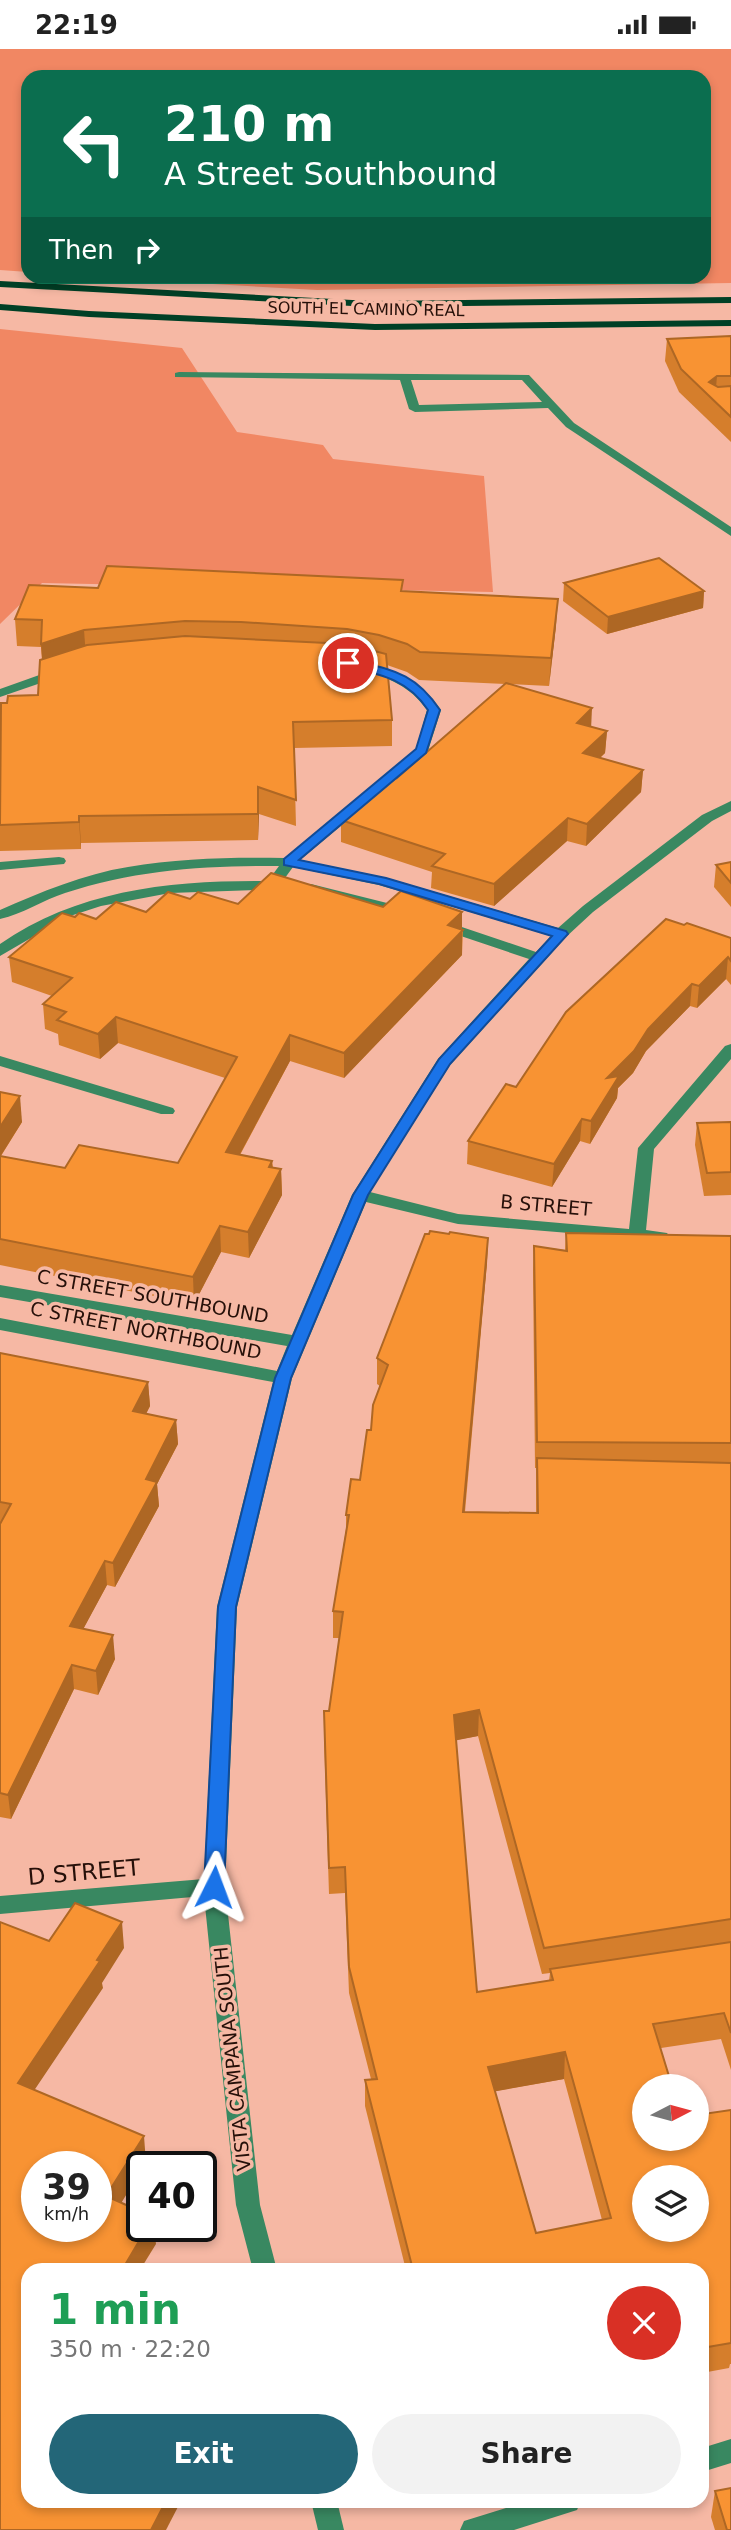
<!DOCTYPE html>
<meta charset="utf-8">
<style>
:root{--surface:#fff;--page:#f2f2f2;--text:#222;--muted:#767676;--accent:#236678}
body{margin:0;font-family:"DejaVu Sans",sans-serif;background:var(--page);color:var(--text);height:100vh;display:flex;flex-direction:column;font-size:26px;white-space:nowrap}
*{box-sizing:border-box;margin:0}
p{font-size:23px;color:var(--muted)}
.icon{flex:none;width:38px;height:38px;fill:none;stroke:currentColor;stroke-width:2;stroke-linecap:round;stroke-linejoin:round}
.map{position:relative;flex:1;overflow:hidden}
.side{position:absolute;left:21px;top:2214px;width:688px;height:245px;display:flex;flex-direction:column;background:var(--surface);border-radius:21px;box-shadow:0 4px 10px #0003}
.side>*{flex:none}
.top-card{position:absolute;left:21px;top:21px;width:690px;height:214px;border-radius:21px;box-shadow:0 4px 10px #0003;background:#0b6e4f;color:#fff;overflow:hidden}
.needle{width:46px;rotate:84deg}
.fabs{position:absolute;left:632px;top:2025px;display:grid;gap:14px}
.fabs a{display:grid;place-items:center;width:77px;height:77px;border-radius:50%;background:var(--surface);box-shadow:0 4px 10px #0003;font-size:35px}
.speed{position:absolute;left:21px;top:2102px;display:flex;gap:14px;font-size:35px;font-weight:700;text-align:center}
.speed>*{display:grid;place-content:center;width:91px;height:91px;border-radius:50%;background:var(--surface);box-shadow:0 4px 10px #0003;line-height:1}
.speed small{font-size:18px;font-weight:400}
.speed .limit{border:4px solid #111;border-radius:10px;background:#fff;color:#111}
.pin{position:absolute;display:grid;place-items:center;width:60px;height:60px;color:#fff;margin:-30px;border:4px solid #fff;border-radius:50%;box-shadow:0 2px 7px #0007}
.me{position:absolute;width:77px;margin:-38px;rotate:3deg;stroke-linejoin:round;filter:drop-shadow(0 0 5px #0008)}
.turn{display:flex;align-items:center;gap:24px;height:147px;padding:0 28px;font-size:32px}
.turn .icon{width:91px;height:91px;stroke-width:2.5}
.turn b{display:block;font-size:49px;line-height:60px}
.then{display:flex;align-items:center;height:66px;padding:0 28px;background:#0003;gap:14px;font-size:26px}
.round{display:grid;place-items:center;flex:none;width:74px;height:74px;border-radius:37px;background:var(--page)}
.summary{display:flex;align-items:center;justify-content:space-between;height:119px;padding:0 28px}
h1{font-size:42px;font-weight:800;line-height:52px;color:#1e9e55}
.cta{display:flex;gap:14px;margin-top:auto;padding:14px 28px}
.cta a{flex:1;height:80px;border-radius:42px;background:var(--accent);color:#fff;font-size:28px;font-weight:800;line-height:80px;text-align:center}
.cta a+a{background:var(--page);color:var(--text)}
.status{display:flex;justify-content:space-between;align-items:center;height:49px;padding:0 35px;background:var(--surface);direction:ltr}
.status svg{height:19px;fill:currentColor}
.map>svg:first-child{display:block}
</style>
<div class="status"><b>22:19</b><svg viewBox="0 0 49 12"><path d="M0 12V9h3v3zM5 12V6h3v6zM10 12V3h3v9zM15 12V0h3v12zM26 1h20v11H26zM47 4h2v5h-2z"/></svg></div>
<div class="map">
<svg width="731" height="2481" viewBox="0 0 731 2481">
<rect width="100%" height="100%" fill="#f6b8a4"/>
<g fill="#f18763">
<polygon points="0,0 731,0 731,234 317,241 91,228 704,228 704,28 28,28 28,223 0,221"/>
<polygon points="0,280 182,299 237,383 323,396 333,410 484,427 493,543 42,534 0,575"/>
</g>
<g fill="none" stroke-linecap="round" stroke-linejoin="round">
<g fill="#398861" fill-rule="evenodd">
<path d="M179 323 529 326 574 374 731 478V487L566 378 548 359 415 363 409 360 400 331 175 328V324ZM411 331H522L542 353 419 356Z"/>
<path d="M365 614C398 622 421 632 441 661L427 705 300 811 387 829 558 879 583 857 702 766 731 752V762L712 772 593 863 566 888 450 1016 370 1143 458 1165 629 1180 638 1099 725 997 731 995V1010L654 1100 646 1181 667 1184 670 1188 667 1192 458 1175 366 1153 292 1329 237 1558 225 1838 260 2156 277 2221H253L236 2156 204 1847 0 1865V1847L204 1830 217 1558 273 1333 0 1281V1269L277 1322 287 1297 0 1248V1236L292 1286 352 1146 438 1010 529 910 434 878 432 875 439 871 444 872 536 903 551 887 379 836 293 818 282 833 287 837 285 840 170 844 101 857 67 868 0 907V895C79 840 174 831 268 832L279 817C207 816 134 821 65 844 43 851 23 865 0 870V861C41 843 84 825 128 818 180 809 233 808 285 809L416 700 427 661C410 637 388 628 360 621L358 618Z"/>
<polygon points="59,619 64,620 64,626 0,648 0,640"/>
<polygon points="59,808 64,809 66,812 64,815 0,821 0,813"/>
<polygon points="311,835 411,860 413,863 406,867 306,842 304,839 306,836"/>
<polygon points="0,1007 173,1059 175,1062 173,1065 161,1065 0,1017"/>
<polygon points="731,2390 731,2414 702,2423 702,2399"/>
<polygon points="311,2452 337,2452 344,2481 318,2481"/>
<polygon points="528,2452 581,2452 577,2461 514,2481 460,2481 464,2472"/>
</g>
<g fill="#004026" fill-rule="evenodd">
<polygon points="0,232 371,252 731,248 731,254 371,258 0,238"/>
<polygon points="0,255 89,262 375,275 731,271 731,277 375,281 89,268 0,261"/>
</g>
</g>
<g fill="#d57e2c" fill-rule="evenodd">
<polygon points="731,287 731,393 679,343 665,312 667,290"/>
<polygon points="564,534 704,542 703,559 607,585 563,552"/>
<polygon points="98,539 403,542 556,577 549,637 509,635 591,678 607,682 605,704 600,709 643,721 641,743 586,797 567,792 494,857 431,839 432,823 341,793 341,771 397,729 505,635 419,631 407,623 387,616 392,671 392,697 294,699 296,777 259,765 258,791 81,794 81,800 0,802 0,661 7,654 38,646 42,611 41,598 17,597 15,570"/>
<polygon points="731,813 731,858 714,838 716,816"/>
<polygon points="190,850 238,855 383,858 463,881 462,906 344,1029 290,1012 240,1106 272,1112 273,1118 281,1120 282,1146 249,1209 221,1203 194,1255 0,1216 0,1041 0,1043 22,1073 1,1107 65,1119 178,1114 225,1029 118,994 100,1010 59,996 58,985 45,980 43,955 52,947 12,933 9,908 75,868 96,870 146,863"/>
<polygon points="684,876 731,889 731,936 726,930 697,959 690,957 646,1002 633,1024 618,1039 617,1049 590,1095 580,1092 552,1138 467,1115 468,1092 516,1038"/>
<polygon points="731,1073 731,1146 704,1147 695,1096 697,1074"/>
<path d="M566 1184 731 1187V2021L721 1990 661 1999 644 2090 731 2061V2315H730L729 2319 702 2324V2221H406L365 2057V2031L371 2030 349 1944 345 1844 329 1845 324 1689 329 1662 339 1589H333V1562L346 1480V1466L360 1431 380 1337 377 1335V1309L449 1185 488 1189 487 1214 465 1463 536 1464V1419H535L533 1222 534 1197 565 1201ZM478 1687 542 1925 550 1924 549 1932 477 1943 456 1691ZM564 2030 602 2171 536 2184 495 2042Z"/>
<polygon points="0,1304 148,1333 150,1357 146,1365 176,1371 178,1395 157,1435 159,1457 115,1538 107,1536 83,1580 115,1610 98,1646 74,1640 11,1770 0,1768"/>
<polygon points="715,2442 731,2481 715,2481 711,2468"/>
</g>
<g fill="#ae6724">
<polygon points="717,327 715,350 709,333"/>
<polygon points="704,542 703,559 607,585 608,568"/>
<polygon points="558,550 556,577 549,637 551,609"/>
<polygon points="84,581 86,608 43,623 41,595"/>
<polygon points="592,659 591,681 577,674"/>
<polygon points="607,682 605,704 582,725 583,704"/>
<polygon points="643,721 641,743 586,797 587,775"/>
<polygon points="258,738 259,765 258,791"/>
<polygon points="79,767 81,794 81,800 79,773"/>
<polygon points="568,769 567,792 494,857 494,835"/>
<polygon points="462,863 462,906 344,1029 344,1004 448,876"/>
<polygon points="728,908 726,930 697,959 699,937"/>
<polygon points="692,935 690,957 646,1002 633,1024 618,1039 617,1049 590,1095 591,1072 607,1029 648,980"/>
<polygon points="116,968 118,994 100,1010 98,985"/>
<polygon points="290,986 290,1012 227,1129 226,1103"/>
<polygon points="20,1047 22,1073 0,1108 0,1078"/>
<polygon points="582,1070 580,1092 552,1138 554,1115"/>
<polygon points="272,1112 273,1135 281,1120 282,1146 249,1209 248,1183 269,1118"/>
<polygon points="220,1177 221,1203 194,1255 193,1228"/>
<polygon points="488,1189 487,1214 462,1489 463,1463"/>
<polygon points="148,1333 150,1357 135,1386 133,1362"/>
<polygon points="176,1371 178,1395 157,1435 159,1457 115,1538 113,1514 146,1430"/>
<polygon points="105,1512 107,1536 72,1601 70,1577"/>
<polygon points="113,1586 115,1610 98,1646 96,1622"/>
<polygon points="72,1616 74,1640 11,1770 8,1746"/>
<polygon points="479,1661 478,1687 453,1692 454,1666"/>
<polygon points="122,1873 124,1899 102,1934 103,1939 21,2061 18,2034"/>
<polygon points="565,2003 564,2030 486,2044 488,2018"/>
<polygon points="144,2087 146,2114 144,2118 142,2118 142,2120 109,2174 106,2147"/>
<polygon points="148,2177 154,2177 156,2195 140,2221 122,2221"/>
<polygon points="166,2452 181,2452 166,2481 151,2481"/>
</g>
<g fill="#f89333" stroke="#ae6724" stroke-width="2" fill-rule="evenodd">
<polygon points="731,287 731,327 717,327 709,333 718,338 731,337 731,368 681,320 667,290"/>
<polygon points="659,509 704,542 608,568 564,534"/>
<polygon points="107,517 403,531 401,542 558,550 551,609 420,603 407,595 379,586 347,580 241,573 185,572 84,581 41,595 42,571 15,570 29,536 98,539"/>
<polygon points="185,587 348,595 386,605 392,671 293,673 296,751 258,738 258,765 79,767 79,773 0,776 1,654 7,654 8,647 38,646 40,611 87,596"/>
<polygon points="506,634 592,659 577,674 607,682 583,704 643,721 587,775 568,769 494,835 432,817 445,805 341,771 396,725 397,729"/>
<polygon points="731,813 731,834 716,816"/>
<polygon points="271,824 383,858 401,842 462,863 448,876 463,881 344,1004 290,986 226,1103 272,1112 269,1118 281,1120 248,1183 220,1177 193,1228 0,1190 0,1107 65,1119 79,1096 178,1114 237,1008 116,968 98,985 57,971 66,963 43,955 72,929 9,908 62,864 75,868 79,864 96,870 116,853 146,863 168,843 190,850 198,843 238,855"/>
<polygon points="666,870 684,876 687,874 731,889 731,912 728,908 699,937 692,935 648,980 634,1002 607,1029 619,1027 591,1072 582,1070 554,1115 468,1092 506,1035 516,1038 566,963"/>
<polygon points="0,1043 20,1047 0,1078"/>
<polygon points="731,1073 731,1123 707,1124 697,1074"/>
<path d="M430 1182 449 1185 450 1183 488 1189 463 1463 538 1464 537 1409 731 1414V1870L544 1899 479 1661 454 1666 477 1943 553 1931 550 1920 731 1893V1984L724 1964 653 1975 672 2037H644V2090H696V2066L731 2061V2294L702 2299V2221H413L365 2031 377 2030 349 1918 345 1818 329 1819 324 1662H329L343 1563 333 1562 349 1466H346L351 1430 360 1431 367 1381H371L373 1356 388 1316 377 1309 425 1185H429ZM565 2003 611 2169 536 2184 488 2018ZM644 2128H696V2180H644Z"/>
<polygon points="566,1184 731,1187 731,1394 537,1393 534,1197 567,1202"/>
<polygon points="0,1304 148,1333 133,1362 176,1371 146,1430 157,1433 113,1514 105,1512 70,1577 113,1586 96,1622 72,1616 8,1746 0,1744 0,1475 11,1455 0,1453"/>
<path d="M75 1854 122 1873 97 1911 100 1912 18 2034 144 2087 106 2147 142 2163V2177H148L122 2221H28V2452H166L151 2481H0V1873L49 1892ZM37 2118H96V2177H37Z"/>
<polygon points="731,2439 731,2481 727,2481 715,2442"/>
</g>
<path fill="#1a73e8" stroke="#114b97" stroke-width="2" d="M348 610C391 621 414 622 440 661L426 704 299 811 386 829 566 882 568 885 450 1015 368 1146 291 1329 236 1558 224 1838 221 1844 214 1846 207 1844 204 1838 218 1558 275 1329 353 1146 439 1010 552 887 379 835 284 816V810L416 700 428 661C407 629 378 625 344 617V612Z"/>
<g text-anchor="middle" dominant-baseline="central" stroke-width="7" stroke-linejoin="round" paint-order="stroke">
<g font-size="16" fill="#261009" stroke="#f6b8a4">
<text transform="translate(366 260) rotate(1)">SOUTH EL CAMINO REAL</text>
</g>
<g font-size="19" fill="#261009" stroke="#f6b8a4">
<text transform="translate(546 1156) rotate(5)">B STREET</text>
<text transform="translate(153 1247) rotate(10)">C STREET SOUTHBOUND</text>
<text transform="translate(146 1281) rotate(11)">C STREET NORTHBOUND</text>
<text transform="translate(232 2010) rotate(-96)">VISTA CAMPANA SOUTH</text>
</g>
<g font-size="23" fill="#261009" stroke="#f6b8a4">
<text transform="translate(84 1823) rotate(-5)">D STREET</text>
</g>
</g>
</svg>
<div class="fabs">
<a><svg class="needle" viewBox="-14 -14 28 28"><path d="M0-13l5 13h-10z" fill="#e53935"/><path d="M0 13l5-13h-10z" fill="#767676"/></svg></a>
<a><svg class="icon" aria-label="layers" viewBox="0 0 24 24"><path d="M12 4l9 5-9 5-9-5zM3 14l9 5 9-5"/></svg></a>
</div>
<div class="speed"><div>39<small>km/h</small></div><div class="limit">40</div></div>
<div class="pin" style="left:348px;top:614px;background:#d93025"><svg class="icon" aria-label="arrive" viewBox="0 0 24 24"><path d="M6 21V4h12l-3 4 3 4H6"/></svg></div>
<svg class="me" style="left:214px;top:1838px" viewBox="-20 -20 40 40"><path d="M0-17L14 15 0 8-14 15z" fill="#1a73e8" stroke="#fff" stroke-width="4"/></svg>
<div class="top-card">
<div class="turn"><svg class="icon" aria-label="left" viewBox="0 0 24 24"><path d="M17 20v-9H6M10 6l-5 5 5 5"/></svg><div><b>210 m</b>A Street Southbound</div></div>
<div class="then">Then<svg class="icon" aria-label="right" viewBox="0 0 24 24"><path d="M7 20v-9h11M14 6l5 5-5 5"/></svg></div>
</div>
<section class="side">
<div class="summary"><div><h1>1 min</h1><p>350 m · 22:20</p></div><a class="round" style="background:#d93025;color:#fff"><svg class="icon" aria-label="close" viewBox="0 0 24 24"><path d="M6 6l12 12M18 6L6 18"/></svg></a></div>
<div class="cta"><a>Exit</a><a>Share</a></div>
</section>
</div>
